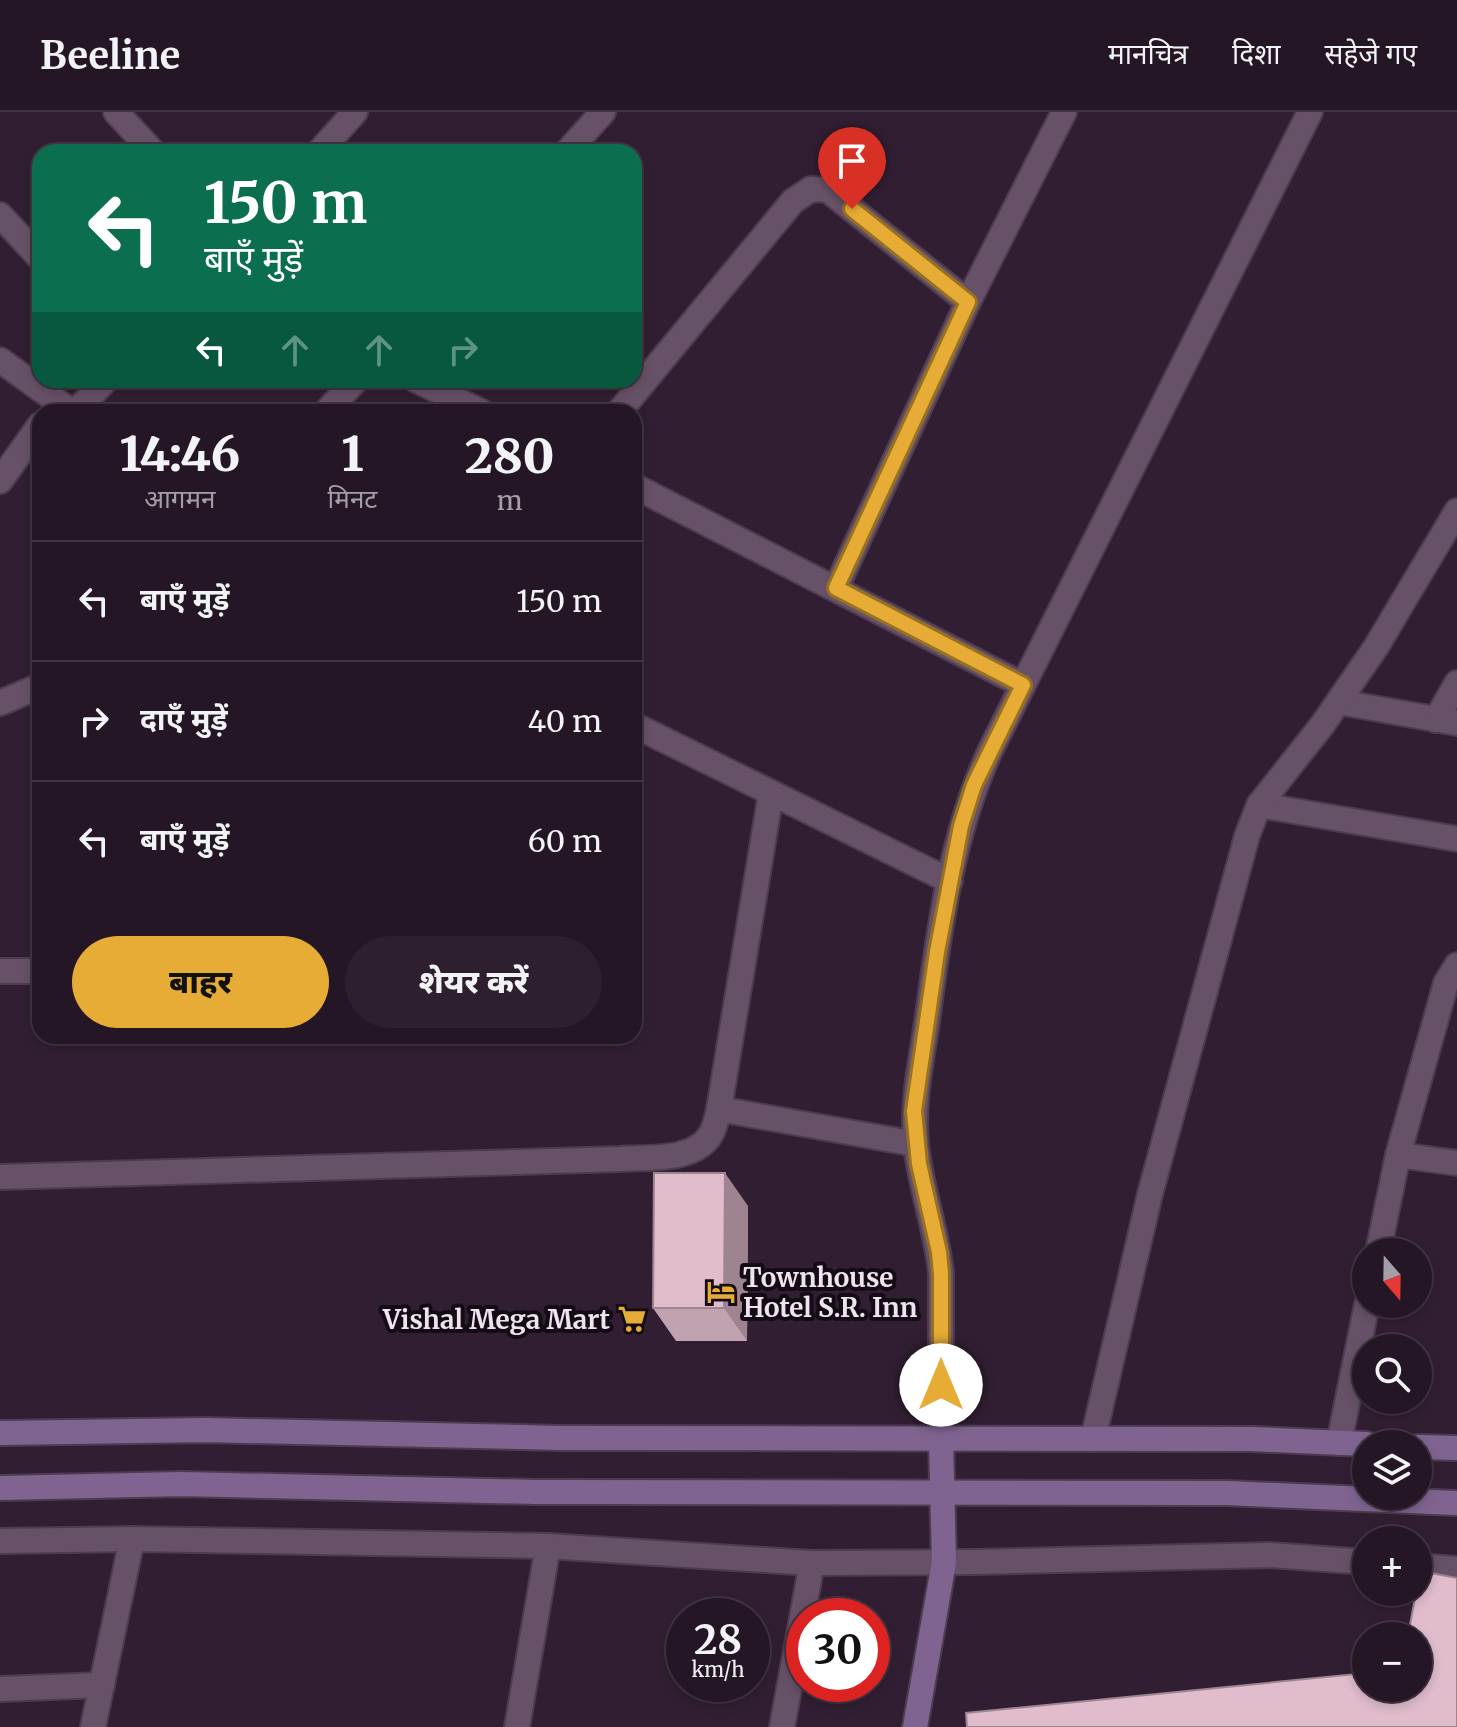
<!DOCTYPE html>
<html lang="hi">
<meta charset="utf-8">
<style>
:root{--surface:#251626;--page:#2d1f2e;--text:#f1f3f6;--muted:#a39fa7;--line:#423543;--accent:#e6ac36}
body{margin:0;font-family:Merriweather,"Noto Sans Devanagari",serif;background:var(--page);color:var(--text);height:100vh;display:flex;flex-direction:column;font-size:30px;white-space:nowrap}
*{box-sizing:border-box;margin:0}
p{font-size:26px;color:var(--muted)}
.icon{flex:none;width:44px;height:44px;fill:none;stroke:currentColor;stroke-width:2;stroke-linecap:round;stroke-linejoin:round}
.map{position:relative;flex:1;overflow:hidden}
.details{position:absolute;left:32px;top:292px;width:610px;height:640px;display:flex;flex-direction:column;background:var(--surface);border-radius:24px;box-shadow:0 4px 12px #0003,0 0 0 2px var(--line)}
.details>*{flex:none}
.top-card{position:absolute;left:32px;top:32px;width:610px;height:244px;border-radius:24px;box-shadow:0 4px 12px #0003,0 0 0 2px var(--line);background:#0b6e4f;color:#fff;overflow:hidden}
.needle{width:52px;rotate:160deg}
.buttons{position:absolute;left:1352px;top:1126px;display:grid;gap:16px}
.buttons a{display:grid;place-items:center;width:80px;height:80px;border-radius:50%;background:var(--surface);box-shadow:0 4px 12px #0003,0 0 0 2px var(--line);font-size:40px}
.speed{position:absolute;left:666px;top:1486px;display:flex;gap:16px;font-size:40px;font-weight:700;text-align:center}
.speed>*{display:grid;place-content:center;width:104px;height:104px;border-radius:50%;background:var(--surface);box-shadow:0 4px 12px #0003,0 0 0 2px var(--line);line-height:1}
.speed small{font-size:20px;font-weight:400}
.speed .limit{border:12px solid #d22;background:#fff;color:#111}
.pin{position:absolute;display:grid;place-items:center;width:68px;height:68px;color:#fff;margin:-82px -34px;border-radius:50% 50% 50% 0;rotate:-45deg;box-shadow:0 0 8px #0007}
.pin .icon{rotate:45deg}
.me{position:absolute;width:88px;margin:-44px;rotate:0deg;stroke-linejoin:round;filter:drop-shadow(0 0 6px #0008)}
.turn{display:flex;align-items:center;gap:28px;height:168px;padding:0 40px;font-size:36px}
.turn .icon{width:104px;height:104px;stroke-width:2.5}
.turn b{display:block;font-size:56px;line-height:68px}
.lanes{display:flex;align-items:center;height:76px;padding:0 40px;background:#0003;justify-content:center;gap:40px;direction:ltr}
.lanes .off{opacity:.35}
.eta{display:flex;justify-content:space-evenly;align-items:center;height:136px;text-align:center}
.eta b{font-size:48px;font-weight:800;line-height:56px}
.primary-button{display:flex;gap:16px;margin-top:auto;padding:16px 40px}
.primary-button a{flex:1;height:92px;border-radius:48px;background:var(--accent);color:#111;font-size:32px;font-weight:800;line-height:92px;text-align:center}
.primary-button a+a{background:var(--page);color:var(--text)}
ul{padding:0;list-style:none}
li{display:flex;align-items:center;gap:24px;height:120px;padding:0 40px;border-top:2px solid var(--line)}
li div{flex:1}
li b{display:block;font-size:30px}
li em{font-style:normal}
header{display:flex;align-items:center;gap:48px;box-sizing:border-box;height:112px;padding:0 40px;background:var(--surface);border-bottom:2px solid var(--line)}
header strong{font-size:38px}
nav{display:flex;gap:44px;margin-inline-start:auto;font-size:28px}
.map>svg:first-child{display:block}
</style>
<header>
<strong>Beeline</strong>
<nav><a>मानचित्र</a><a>दिशा</a><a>सहेजे गए</a></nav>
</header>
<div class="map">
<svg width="1457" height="1615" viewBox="0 0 1457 1615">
<rect width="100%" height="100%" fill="#311e32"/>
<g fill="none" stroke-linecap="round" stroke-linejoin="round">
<defs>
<g id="street">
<polyline points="116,0 153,40"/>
<polyline points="319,40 355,0"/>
<polyline points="567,40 603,0"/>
<polyline points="0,103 40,146"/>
<polyline points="0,248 72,300"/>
<polyline points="416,268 482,300"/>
<polyline points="75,300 106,268"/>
<polyline points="326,300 356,268"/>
<polyline points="619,300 793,89 811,77 828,78 968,190"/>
<polyline points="0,369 40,313"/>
<polyline points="634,374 1023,573"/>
<polyline points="836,476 968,190 1064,0"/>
<polyline points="1339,590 1457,611"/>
<polyline points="0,591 40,574"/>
<polyline points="1436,608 1457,571"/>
<polyline points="634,613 950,769"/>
<polyline points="1259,693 1457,727"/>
<polyline points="0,859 40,859"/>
<polyline points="719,997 916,1032"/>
<polyline points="1398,1043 1446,871 1457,853"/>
<path d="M0 1065 620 1047C647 1045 695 1050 711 1022 715 1015 717 1005 719 997L771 681"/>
<polyline points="1378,1140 1398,1043 1457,1051"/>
<polyline points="1093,1327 1150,1082 1247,724 1259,693 1323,612 1376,535 1457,399"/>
<path d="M941 1328V1162C937 1118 920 1075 916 1031 912 991 921 950 927 910 939 819 951 724 990 639L1310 0"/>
<polyline points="1339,1331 1367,1192"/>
<polyline points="0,1429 132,1427 548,1434 812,1451 975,1450 1270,1443 1366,1450"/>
<polyline points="1418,1454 1457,1457"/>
<polyline points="0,1577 102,1573"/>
<polyline points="93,1615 132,1427"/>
<polyline points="517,1615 548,1434"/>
<polyline points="782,1615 812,1451"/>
</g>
<g id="secondary">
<polyline points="0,1321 206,1318 560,1326 1252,1327 1366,1332"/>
<polyline points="1418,1335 1457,1336"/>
<polyline points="0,1376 182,1372 536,1380 1227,1381 1457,1391"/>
<polyline points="915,1615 944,1450 941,1328"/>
</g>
</defs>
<use href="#street" stroke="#4d3c4d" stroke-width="28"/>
<use href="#secondary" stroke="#4d3c4d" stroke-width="28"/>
<use href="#street" stroke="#675168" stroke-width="24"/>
<use href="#secondary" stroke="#7f6491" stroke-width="24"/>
</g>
<polygon fill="#c1a2b0" points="748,1094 747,1229 676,1229 653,1196"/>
<polygon fill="#9d8490" points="725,1061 748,1094 747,1229 724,1196"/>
<g fill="#e0bccd" stroke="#9d8490" stroke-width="2">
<polygon points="654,1061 725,1061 724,1196 653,1196"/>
<polygon points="1420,1459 1457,1466 1457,1615 967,1615 966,1601 1366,1561 1366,1576 1418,1576 1418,1524 1408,1524 1416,1480 1418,1480"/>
</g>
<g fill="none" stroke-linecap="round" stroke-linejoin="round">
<defs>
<polyline id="route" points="852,97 968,190 836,476 1023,573 974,673 961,714 937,840 914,999 919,1052 939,1140 941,1162 941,1273"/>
</defs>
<use href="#route" stroke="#967023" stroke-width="20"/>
<use href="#route" stroke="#e6ac36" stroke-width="14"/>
</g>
<defs>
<symbol id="hotel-bare" viewBox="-9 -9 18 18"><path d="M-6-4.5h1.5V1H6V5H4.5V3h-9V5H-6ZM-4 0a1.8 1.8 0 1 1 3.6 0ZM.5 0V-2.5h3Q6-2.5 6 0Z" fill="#e6ac36" stroke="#140c15" stroke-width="2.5" paint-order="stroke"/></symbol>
<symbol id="supermarket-bare" viewBox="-9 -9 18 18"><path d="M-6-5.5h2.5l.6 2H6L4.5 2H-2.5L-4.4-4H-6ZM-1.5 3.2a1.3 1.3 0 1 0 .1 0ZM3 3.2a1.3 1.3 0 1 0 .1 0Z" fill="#e6ac36" stroke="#140c15" stroke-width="2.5" paint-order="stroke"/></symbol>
</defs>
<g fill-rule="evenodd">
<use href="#hotel-bare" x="701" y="1160" width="40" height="40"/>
<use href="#supermarket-bare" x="612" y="1187" width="40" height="40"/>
</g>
<g text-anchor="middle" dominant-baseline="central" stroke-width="8" stroke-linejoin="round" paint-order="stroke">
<g font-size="26" font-weight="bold" fill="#f0e3f0" stroke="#140c15" text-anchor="start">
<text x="743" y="1165">Townhouse<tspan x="743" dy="30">Hotel S.R. Inn</tspan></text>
<text x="610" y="1207" text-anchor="end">Vishal Mega Mart</text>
</g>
</g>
</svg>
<div class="buttons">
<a><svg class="needle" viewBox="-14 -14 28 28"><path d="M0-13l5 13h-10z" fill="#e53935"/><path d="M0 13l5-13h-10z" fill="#a39fa7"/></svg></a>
<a><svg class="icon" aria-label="search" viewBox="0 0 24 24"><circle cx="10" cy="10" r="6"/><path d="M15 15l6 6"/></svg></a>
<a><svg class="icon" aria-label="layers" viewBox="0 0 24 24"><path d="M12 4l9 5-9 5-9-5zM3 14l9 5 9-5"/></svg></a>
<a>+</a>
<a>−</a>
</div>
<div class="speed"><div>28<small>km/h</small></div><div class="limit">30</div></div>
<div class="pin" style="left:852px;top:97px;background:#d93025"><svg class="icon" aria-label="arrive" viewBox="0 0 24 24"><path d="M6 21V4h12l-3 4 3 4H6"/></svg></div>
<svg class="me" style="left:941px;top:1273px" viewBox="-20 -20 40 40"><circle r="19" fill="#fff"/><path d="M0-13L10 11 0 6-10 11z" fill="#e6ac36"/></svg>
<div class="top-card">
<div class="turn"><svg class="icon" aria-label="left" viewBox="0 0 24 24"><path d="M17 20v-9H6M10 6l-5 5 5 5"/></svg><div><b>150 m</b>बाएँ मुड़ें</div></div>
<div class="lanes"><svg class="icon" aria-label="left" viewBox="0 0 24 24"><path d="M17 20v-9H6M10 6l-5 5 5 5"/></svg><svg class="icon off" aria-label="ahead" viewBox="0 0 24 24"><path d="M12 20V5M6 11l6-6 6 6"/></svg><svg class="icon off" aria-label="ahead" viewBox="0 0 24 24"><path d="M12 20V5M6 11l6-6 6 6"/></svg><svg class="icon off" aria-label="right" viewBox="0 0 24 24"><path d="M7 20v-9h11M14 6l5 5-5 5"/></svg></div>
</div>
<section class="details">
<div class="eta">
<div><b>14:46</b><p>आगमन</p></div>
<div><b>1</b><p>मिनट</p></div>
<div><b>280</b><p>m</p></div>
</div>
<ul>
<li><svg class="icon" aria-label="left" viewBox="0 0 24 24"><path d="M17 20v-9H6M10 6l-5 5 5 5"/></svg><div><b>बाएँ मुड़ें</b></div><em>150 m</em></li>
<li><svg class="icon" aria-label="right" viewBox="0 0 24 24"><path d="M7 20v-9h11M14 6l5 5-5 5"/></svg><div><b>दाएँ मुड़ें</b></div><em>40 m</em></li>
<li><svg class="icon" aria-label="left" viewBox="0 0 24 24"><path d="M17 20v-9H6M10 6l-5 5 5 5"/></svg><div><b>बाएँ मुड़ें</b></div><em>60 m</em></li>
</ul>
<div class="primary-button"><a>बाहर</a><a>शेयर करें</a></div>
</section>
</div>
